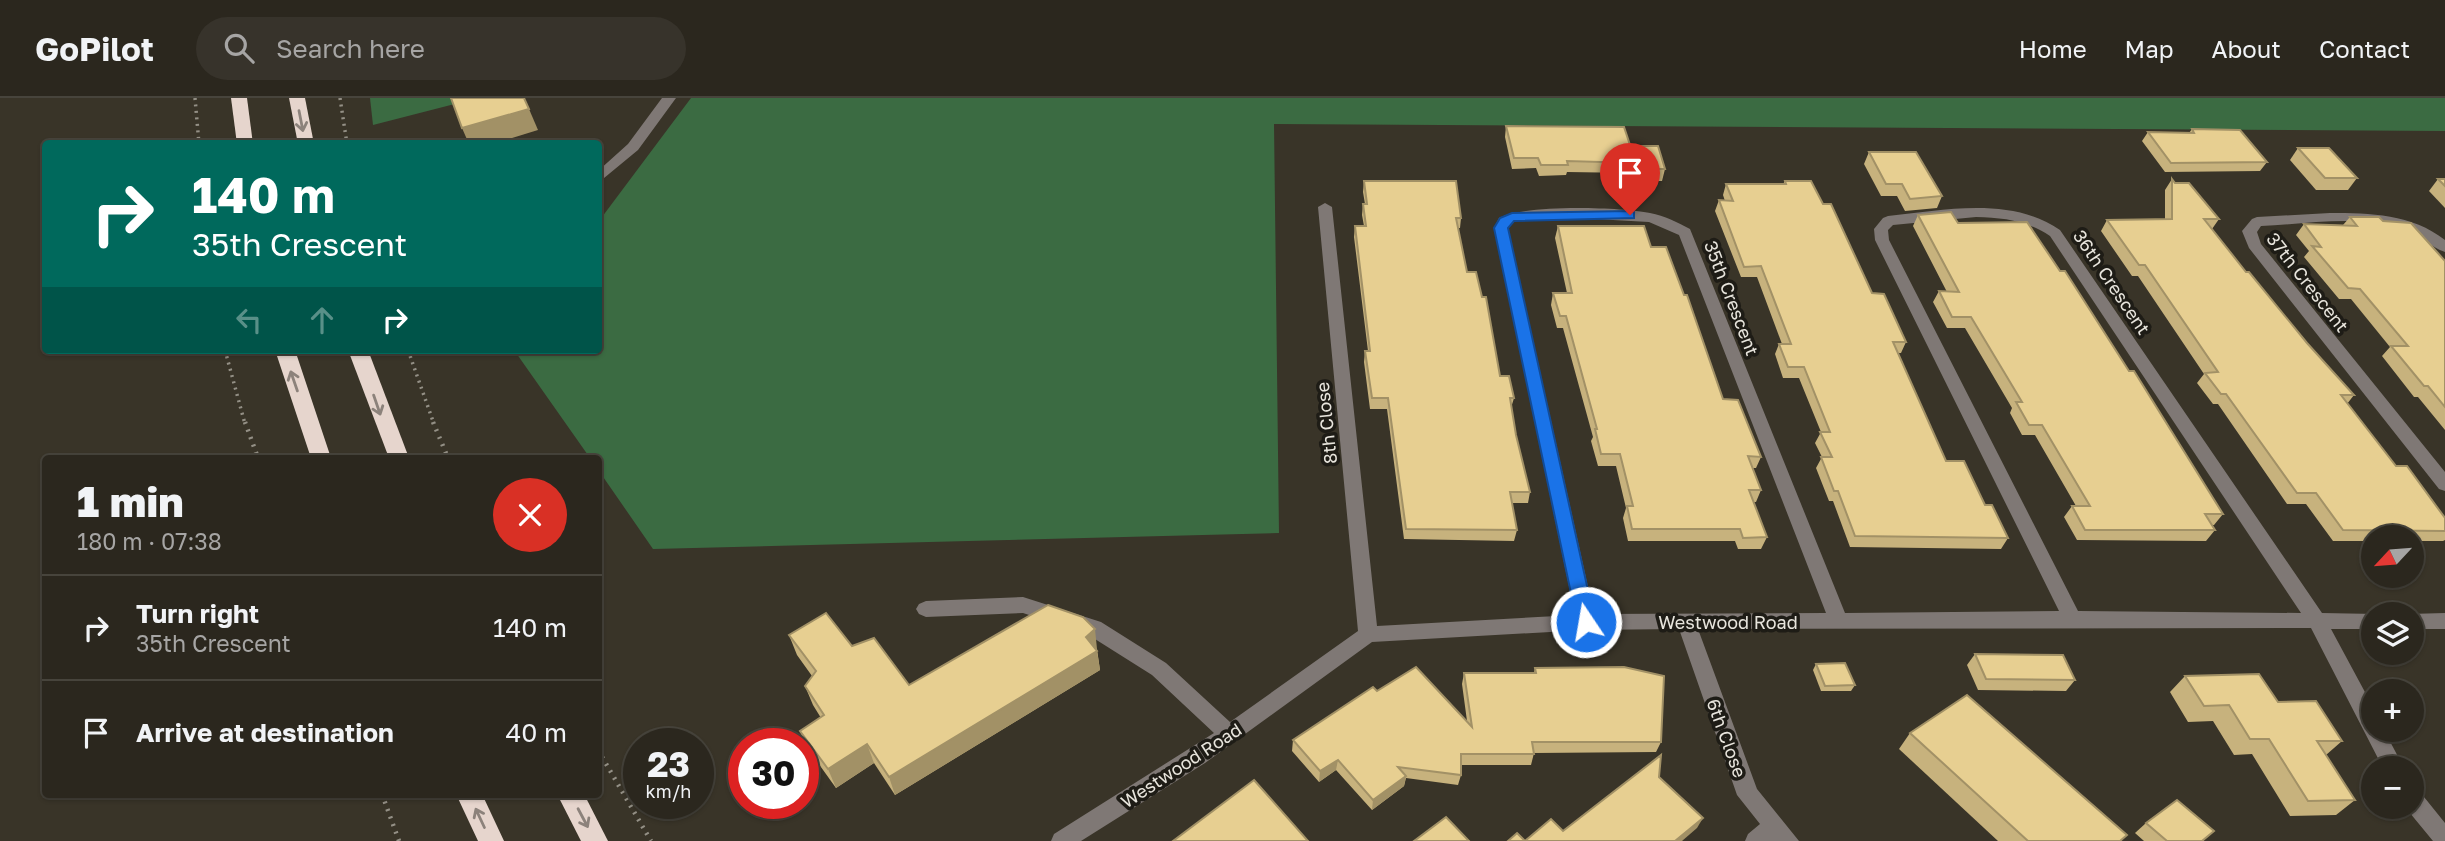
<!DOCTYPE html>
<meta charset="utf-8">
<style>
:root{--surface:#2b271e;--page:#37332b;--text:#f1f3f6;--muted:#a6a5a4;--line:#47443c}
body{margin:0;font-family:"Golos Text",sans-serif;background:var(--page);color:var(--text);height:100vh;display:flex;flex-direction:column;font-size:26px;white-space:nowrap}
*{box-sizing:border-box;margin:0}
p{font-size:23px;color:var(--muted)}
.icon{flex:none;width:38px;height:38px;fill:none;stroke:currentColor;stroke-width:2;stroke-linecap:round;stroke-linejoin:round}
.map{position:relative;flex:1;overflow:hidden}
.panel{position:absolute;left:42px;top:357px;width:560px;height:343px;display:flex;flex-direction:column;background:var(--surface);border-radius:7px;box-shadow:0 2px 5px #0004,0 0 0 2px var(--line)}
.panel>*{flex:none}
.hud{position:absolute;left:42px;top:42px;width:560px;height:214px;border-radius:7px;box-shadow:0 2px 5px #0004,0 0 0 2px var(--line);background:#00695c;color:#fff;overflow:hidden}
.needle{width:46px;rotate:244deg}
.tools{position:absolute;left:2361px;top:427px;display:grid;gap:14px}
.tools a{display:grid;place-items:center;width:63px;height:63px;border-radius:50%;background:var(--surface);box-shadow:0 2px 5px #0004,0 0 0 2px var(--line);font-size:35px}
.speed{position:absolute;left:623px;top:630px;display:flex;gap:14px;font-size:35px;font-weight:700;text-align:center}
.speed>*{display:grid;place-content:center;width:91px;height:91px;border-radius:50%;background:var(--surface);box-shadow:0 2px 5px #0004,0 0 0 2px var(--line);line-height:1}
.speed small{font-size:18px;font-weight:400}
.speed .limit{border:10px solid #d22;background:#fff;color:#111}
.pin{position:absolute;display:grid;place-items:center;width:60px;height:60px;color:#fff;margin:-72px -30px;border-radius:50% 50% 50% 0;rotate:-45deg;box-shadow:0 0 7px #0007}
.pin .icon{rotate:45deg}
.me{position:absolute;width:77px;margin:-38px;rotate:348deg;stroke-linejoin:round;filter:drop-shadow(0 0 5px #0008)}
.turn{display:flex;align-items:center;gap:24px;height:147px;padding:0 35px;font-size:32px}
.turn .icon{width:91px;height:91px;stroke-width:2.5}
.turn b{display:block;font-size:49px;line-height:60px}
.lanes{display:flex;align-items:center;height:66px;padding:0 35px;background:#0003;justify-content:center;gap:35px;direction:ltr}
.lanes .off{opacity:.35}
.round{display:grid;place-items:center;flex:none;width:74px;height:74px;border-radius:37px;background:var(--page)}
.head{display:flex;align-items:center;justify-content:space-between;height:119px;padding:0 35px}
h1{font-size:42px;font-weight:800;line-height:52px}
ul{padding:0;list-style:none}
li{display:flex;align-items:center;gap:21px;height:105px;padding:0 35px;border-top:2px solid var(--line)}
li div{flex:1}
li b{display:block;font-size:26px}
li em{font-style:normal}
header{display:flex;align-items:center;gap:42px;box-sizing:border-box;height:98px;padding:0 35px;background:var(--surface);border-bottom:2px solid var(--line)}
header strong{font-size:33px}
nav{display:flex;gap:38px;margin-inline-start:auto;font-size:24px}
.search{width:490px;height:63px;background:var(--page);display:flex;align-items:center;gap:18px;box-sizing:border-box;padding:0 24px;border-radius:38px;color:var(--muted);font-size:26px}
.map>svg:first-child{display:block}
</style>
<header>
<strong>GoPilot</strong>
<div class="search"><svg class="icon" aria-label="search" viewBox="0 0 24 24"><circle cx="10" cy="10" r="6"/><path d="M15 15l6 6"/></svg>Search here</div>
<nav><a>Home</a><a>Map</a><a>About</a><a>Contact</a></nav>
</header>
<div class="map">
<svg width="2445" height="743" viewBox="0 0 2445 743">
<rect width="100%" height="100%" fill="#393428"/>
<g fill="#3b6b42">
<polygon points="370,0 478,0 373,27"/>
<polygon points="691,0 2445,0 2445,33 1274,26 1279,435 653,451 599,373 598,360 590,360 514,252 598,252 599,123"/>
</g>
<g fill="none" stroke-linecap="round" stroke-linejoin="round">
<g stroke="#949086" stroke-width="3.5" stroke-dasharray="2 4.5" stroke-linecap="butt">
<polyline points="195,0 199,46"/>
<polyline points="340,0 347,46"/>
<polyline points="225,252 245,326"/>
<polyline points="408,252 434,326"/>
</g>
<g stroke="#949086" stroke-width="4.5" stroke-dasharray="2 6" stroke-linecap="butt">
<polyline points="245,324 258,360"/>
<polyline points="433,324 448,360"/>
<polyline points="598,652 651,743"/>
<polyline points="382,696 399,743"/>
</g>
<g fill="#7f7875" fill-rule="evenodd">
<polygon points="662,0 676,0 638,52 598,85 598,73 628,46"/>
<path d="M1325 105 1332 109 1377 528 1575 517 1494 130 1499 120C1526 106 1619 109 1650 115 1665 118 1677 124 1690 131L1845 515 2059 513 1875 142 1874 131 1883 120 1888 118C1944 112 2011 98 2060 132L2322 515 2376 516H2373V531H2331L2373 609V632H2384L2404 670H2383L2311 530 1698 531 1757 691 1799 743H1745L1748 736 1760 726 1737 697 1679 531 1586 532 1372 544 1205 665 1081 743H1051L1054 736 1214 635 1152 577 1087 536 1023 515 926 519 919 516 916 511 919 506 926 503 1023 499 1101 524 1166 565 1230 624 1358 533 1318 109ZM1976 119C2004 120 2026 122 2050 138L2301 515 2078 513 1889 142 1888 132 1893 127ZM1577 120 1649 124 1679 137 1826 515 1594 516 1508 130 1515 123Z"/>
<path d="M2330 115C2370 115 2412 116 2445 142V154C2431 150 2419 135 2402 130 2358 117 2307 126 2261 128L2257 134 2261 146 2445 374V393L2439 391 2249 150 2242 133 2252 121 2257 119Z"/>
<polygon points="2445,515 2445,531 2412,531 2412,516 2409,516"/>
<polygon points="2412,691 2420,694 2445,725 2445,743 2433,743 2405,709 2412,709"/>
</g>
<g fill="#e6d5cd" fill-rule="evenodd">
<polygon points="231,0 247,0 253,46 237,46"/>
<polygon points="289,0 305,0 314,46 298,46"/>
<polygon points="275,252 295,252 331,360 311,360"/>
<polygon points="348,252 368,252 409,360 389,360"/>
<polygon points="456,696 482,696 504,743 478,743"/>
<polygon points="557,696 584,696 608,743 581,743"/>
</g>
</g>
<g fill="#c7b27d">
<polygon points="1506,28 1633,56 1635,48 1665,71 1662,83 1638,83 1634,69 1633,75 1567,74 1566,77 1539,78 1536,70 1512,71 1505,39"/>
<polygon points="2192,31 2267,64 2260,73 2165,74 2142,43 2148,34 2189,35"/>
<polygon points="2298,50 2357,80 2348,92 2316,92 2290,62"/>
<polygon points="1869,54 1942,98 1937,110 1905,113 1897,98 1881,98 1864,66"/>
<polygon points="2172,81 2175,85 2219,121 2212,131 2246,174 2307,245 2354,297 2347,306 2396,368 2445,420 2445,442 2443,443 2412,443 2412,439 2373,439 2373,443 2333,443 2306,406 2287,406 2218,306 2213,306 2197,285 2204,276 2138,178 2132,178 2101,133 2107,122 2165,121 2165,92"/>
<polygon points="2438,81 2445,81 2445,110 2429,93"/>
<polygon points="1364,83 1461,120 1460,130 1458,130 1467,174 1500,278 1514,300 1511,310 1516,337 1530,394 1528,405 1512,405 1517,432 1514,443 1404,441 1387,311 1370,311 1364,264 1365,253 1368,253 1354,139 1355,128 1364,128 1362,117 1363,106 1365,106 1363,94"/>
<polygon points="1785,83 1823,106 1872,195 1906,244 1901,255 1898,255 1946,363 1985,407 2008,440 2001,451 1850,449 1833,403 1829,403 1816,370 1822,359 1815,345 1821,334 1799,280 1783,280 1775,256 1779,246 1782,246 1757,179 1741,179 1715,113 1719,102 1725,103 1723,97 1726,86 1783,86"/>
<polygon points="1918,117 1958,125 2129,273 2223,416 2214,427 2212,427 2215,432 2206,443 2077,442 2064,419 2072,408 2076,408 2035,337 2022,337 2010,315 2012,310 1965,230 1947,230 1933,204 1939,193 1947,194 1913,128"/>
<polygon points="2350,119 2383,123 2445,163 2445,332 2418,299 2414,299 2382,258 2390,249 2351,201 2339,201 2304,159 2309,153 2296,137 2304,126 2343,127"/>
<polygon points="1558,128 1651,149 1723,301 1761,359 1756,370 1752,370 1761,392 1756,404 1753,404 1767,439 1761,451 1738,451 1735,443 1628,443 1623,420 1626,410 1616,368 1598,368 1591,343 1593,339 1563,230 1557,230 1551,207 1553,195 1567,195 1555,140"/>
<polygon points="789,537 852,548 909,587 1097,551 1100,572 895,697 874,665 836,690 808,651 800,633 821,620 813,607 805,588 812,578 797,557"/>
<polygon points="1975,556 2075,582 2066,593 1978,592 1967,567"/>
<polygon points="1816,566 1855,587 1851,593 1821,593 1813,572"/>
<polygon points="1535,570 1661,644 1656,654 1534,655 1531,667 1461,667 1461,677 1458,687 1406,680 1404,688 1372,712 1336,672 1319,684 1292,653 1293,642 1377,593 1467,623 1462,586 1464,575 1534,575"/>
<polygon points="2185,578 2278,604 2342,643 2326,657 2355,702 2336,717 2290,718 2252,656 2234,657 2213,623 2188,624 2170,594"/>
<polygon points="1910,635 2121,743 1998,743 1899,651"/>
<polygon points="2146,725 2214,733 2203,743 2144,743 2135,735"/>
</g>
<g fill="#a29166">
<polygon points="529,11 538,32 492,46 469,46 462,30"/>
<polygon points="1095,531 1097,551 1090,557 1097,553 1100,572 895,697 889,679 1086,539"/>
<polygon points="867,646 874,665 836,690 828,671"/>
<polygon points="1338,662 1336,672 1319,684 1320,673"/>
<polygon points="1406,678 1404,688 1372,712 1373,702"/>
<polygon points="1703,720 1697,730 1682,743 1675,743"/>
</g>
<g fill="#e7cf91" stroke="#a29166" stroke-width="2">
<polygon points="451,0 524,0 529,11 462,30"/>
<polygon points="1506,28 1624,29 1636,65 1567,63 1568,67 1541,67 1538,60 1514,60"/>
<polygon points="2192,31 2240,32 2267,64 2171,65 2148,34 2194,35"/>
<polygon points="1635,48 1658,48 1665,71 1641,71"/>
<polygon points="2298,50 2329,50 2357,80 2325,80"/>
<polygon points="1869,54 1916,54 1942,98 1910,101 1902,86 1886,86"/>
<polygon points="2172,81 2175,85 2189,85 2219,121 2204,121 2246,174 2249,174 2307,245 2354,297 2341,297 2396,368 2407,368 2445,420 2445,433 2343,432 2316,395 2297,395 2226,296 2221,296 2205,275 2218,274 2145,167 2139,167 2107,122 2172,121"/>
<polygon points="2438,81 2445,81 2445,88"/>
<polygon points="1364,83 1456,83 1461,120 1456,120 1467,174 1476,174 1482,199 1486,199 1500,278 1509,278 1514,300 1510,300 1516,337 1530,394 1510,394 1517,432 1406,431 1388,300 1372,300 1365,253 1370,253 1355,128 1366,128 1363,106 1367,106"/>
<polygon points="1785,83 1811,83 1823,106 1831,106 1872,195 1884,196 1906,244 1893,244 1946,363 1964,363 1985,407 1992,407 2008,440 1855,438 1838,393 1834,393 1821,359 1832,359 1820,334 1830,334 1804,269 1788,269 1779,246 1791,246 1761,168 1744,169 1719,102 1733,103 1726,86 1786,86"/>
<polygon points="1951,114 1958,125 2027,124 2060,173 2065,173 2129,273 2134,273 2223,416 2205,416 2215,432 2085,432 2072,408 2090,408 2042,327 2029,327 2016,304 2022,304 1971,219 1952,219 1939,193 1959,194 1918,117"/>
<polygon points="2350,119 2379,119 2383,123 2411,125 2445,163 2445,309 2428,288 2424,288 2391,248 2408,248 2360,191 2348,190 2312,148 2321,149 2304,126 2357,128"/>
<polygon points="1558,128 1644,128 1651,149 1666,149 1684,197 1687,197 1723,301 1738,302 1761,359 1748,358 1761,392 1749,392 1767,439 1743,440 1740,431 1632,431 1627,408 1633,408 1620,356 1601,356 1595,331 1597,331 1566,218 1560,218 1553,195 1572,195"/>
<polygon points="1048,507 1083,519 1095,531 1086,539 1097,553 889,679 867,646 828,671 800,633 824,617 805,588 816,573 789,537 826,515 852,548 874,540 909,587"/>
<polygon points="1975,556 2063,557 2075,582 1986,581"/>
<polygon points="1845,565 1855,587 1825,588 1816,566"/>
<polygon points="1416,569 1472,629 1464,575 1536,575 1535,570 1624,569 1664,578 1661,644 1532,644 1534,656 1461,656 1461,677 1398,669 1406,678 1373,702 1338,662 1320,673 1293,642 1373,589 1377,593"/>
<polygon points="2259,576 2278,604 2316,603 2342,643 2317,643 2355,702 2308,703 2269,641 2250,641 2229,607 2204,608 2185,578"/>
<polygon points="1967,597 2127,737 2120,743 2028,743 1910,635"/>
<polygon points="1661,657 1659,679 1703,720 1675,743 1525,743 1551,721 1563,733"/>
<polygon points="1254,682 1308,743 1173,743"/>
<polygon points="2177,702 2214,733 2202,743 2167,743 2146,725"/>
<polygon points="1446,719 1469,743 1414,743"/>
<polygon points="1517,735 1525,743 1508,743"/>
</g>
<defs><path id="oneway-shaft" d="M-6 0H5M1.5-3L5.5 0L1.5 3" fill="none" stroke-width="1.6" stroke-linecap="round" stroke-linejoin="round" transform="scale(1.75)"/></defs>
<g stroke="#8c827b">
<use href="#oneway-shaft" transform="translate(301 23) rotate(79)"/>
<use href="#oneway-shaft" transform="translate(294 283) rotate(-109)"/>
<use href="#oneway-shaft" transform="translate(377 307) rotate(71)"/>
<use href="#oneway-shaft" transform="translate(480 720) rotate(-115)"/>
<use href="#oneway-shaft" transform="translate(583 720) rotate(62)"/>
</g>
<polygon fill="#1a73e8" stroke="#114b97" stroke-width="2" points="1630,113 1634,114 1634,120 1514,123 1508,130 1595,524 1592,530 1586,532 1580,530 1577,524 1494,130 1500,120 1512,115"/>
<g text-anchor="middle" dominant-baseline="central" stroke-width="7" stroke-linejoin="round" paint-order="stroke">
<g font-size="18" fill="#e8e5dd" stroke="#1e1c16">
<text transform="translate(2112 184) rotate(56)">36th Crescent</text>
<text transform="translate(2308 184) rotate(52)">37th Crescent</text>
<text transform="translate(1732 200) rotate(69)">35th Crescent</text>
<text transform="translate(1326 325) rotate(-96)">8th Close</text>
<text x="1728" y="524">Westwood Road</text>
<text transform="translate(1727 640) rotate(70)">6th Close</text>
<text transform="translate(1181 667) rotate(-33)">Westwood Road</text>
</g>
</g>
</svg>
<div class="tools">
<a><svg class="needle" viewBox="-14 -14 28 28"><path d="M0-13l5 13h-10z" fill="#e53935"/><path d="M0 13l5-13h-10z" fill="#a6a5a4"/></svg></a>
<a><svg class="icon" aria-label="layers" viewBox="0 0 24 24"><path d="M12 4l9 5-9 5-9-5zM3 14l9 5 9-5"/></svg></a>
<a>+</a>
<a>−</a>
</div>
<div class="speed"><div>23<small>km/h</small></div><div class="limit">30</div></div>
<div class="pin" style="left:1630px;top:117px;background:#d93025"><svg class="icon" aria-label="arrive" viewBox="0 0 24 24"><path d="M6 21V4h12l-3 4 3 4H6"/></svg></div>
<svg class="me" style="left:1586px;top:524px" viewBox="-20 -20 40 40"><circle r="17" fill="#1a73e8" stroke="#fff" stroke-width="3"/><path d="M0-11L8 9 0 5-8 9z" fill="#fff"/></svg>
<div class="hud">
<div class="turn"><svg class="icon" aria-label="right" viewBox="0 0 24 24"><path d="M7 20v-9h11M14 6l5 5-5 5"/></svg><div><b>140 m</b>35th Crescent</div></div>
<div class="lanes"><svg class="icon off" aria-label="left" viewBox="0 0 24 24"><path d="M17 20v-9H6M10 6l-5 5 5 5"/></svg><svg class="icon off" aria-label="ahead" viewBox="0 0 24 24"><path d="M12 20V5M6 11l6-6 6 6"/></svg><svg class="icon" aria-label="right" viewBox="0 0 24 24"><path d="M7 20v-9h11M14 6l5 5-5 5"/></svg></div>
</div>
<section class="panel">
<div class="head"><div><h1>1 min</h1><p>180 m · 07:38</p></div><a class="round" style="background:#d93025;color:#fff"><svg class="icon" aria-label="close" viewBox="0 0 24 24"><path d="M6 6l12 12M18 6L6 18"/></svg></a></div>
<ul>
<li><svg class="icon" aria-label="right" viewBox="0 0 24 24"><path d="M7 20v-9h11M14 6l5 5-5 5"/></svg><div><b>Turn right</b><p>35th Crescent</p></div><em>140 m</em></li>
<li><svg class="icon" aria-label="arrive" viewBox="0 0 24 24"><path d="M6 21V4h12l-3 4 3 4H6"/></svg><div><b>Arrive at destination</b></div><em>40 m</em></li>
</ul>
</section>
</div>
